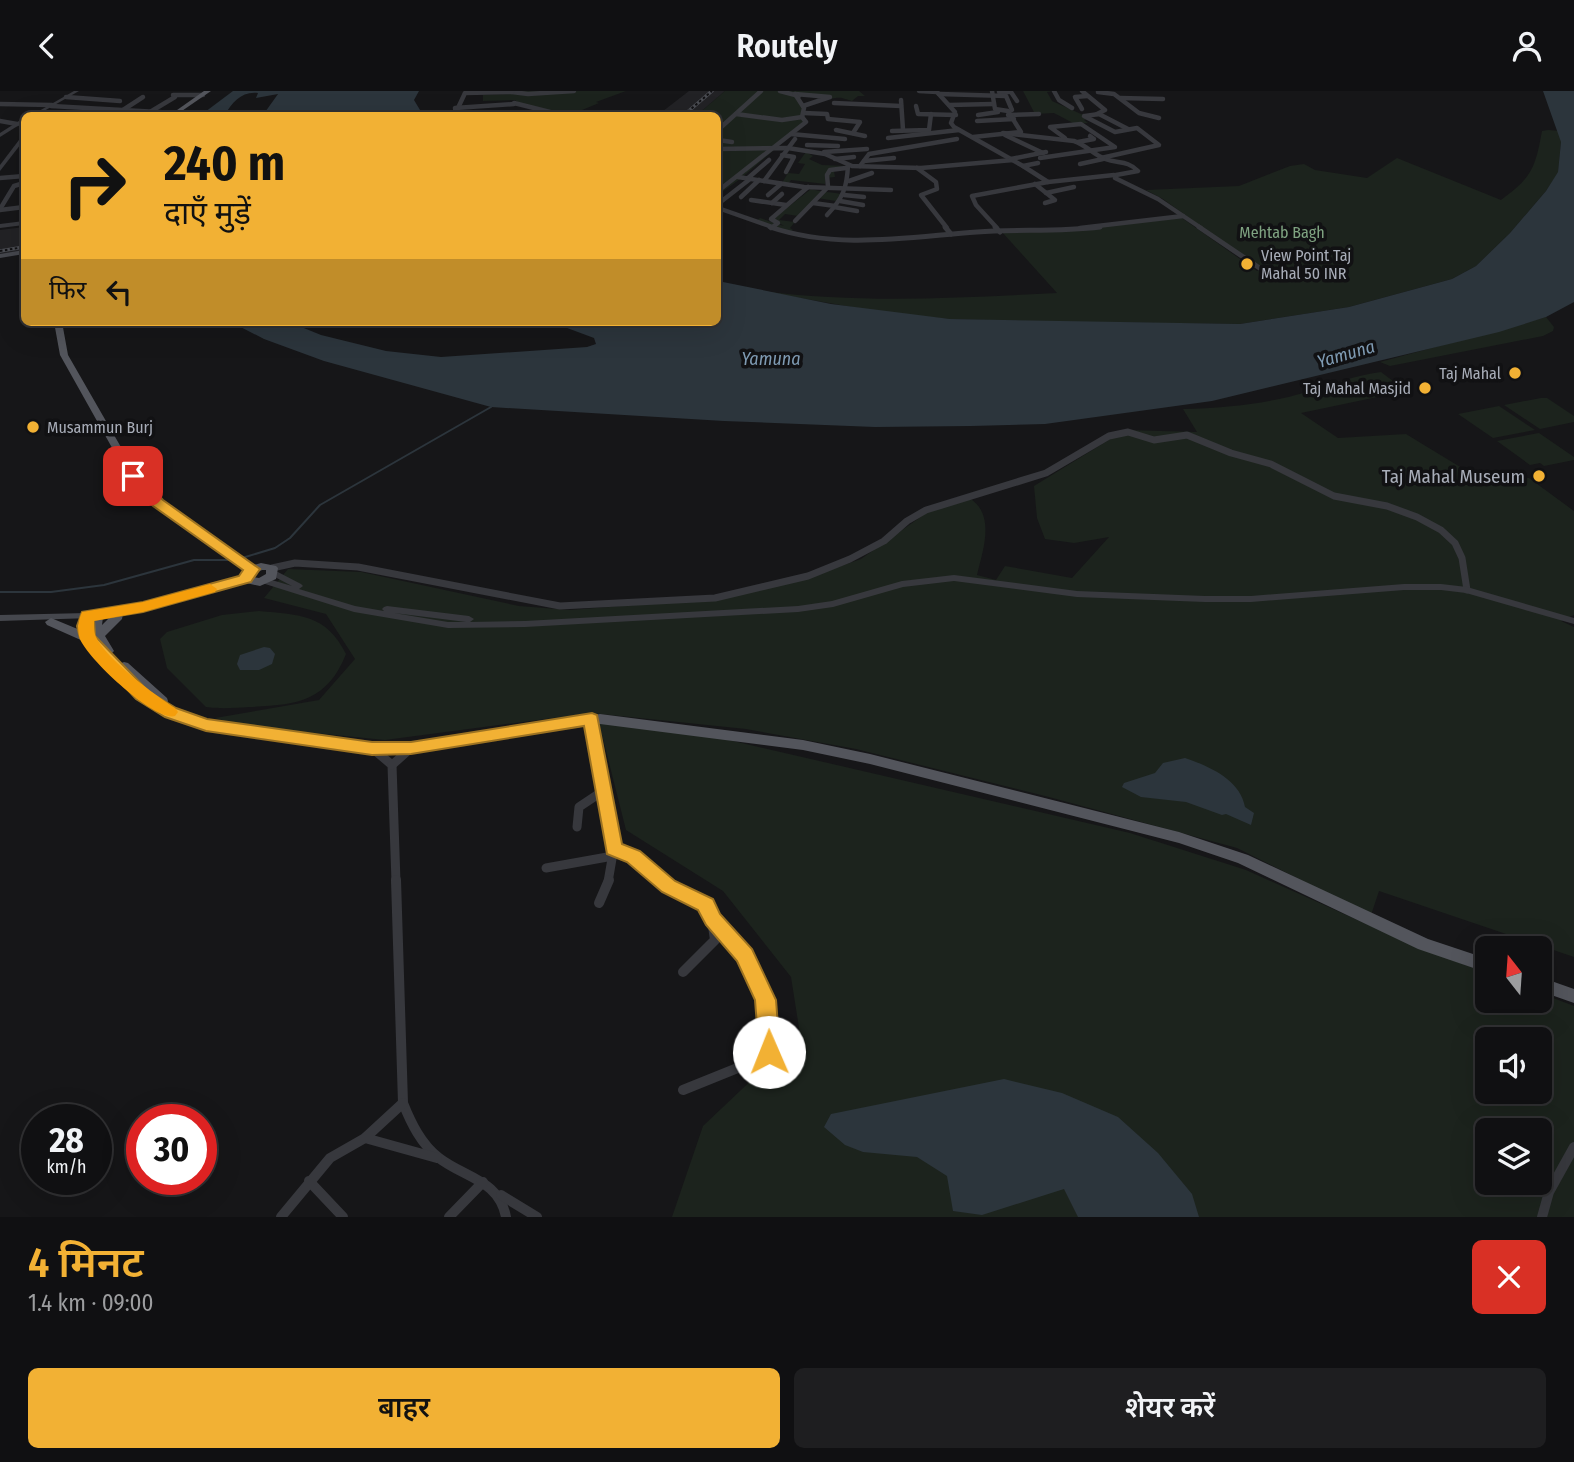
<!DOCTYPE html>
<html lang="hi">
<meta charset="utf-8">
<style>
:root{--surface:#101012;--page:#1e1e20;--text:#f1f3f6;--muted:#9c9d9f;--line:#303032;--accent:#f2b134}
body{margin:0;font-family:"Fira Sans Condensed","Noto Sans Devanagari",sans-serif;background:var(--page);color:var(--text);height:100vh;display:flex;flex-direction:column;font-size:26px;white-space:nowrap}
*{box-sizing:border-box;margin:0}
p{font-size:23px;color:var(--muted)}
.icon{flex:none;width:38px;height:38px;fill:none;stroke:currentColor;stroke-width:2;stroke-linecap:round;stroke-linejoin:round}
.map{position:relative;height:1126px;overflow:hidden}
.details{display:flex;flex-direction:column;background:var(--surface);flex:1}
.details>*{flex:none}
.hud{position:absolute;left:21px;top:21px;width:700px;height:214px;border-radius:10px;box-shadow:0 7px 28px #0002,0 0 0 2px var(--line);background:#f2b134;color:#111;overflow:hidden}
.needle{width:46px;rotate:343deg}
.fabs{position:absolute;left:1475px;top:845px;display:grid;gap:14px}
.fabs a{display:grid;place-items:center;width:77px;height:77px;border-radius:10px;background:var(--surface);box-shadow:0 7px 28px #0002,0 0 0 2px var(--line);font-size:35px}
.speed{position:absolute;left:21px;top:1013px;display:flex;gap:14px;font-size:35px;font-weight:700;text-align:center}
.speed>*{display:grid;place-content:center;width:91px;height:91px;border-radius:50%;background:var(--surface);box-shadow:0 7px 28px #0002,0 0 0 2px var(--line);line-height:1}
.speed small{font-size:18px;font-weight:400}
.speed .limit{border:10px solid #d22;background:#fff;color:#111}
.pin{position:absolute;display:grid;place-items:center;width:60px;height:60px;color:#fff;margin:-30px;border-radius:14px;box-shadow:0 4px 10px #0006}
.me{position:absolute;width:77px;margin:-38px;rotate:359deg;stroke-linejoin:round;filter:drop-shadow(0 0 5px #0008)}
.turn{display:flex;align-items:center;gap:24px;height:147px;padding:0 28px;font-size:32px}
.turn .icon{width:91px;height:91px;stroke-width:2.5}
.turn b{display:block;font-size:49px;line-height:60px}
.then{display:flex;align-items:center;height:66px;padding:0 28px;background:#0003;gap:14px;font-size:26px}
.round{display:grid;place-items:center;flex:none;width:74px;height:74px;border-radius:10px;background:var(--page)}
.overview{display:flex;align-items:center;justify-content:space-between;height:119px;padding:0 28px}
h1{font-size:42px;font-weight:600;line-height:52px;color:var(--accent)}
.button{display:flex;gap:14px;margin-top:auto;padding:14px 28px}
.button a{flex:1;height:80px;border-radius:10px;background:var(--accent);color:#111;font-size:28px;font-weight:600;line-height:80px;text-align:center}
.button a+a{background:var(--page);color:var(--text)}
header{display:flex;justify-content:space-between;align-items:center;height:91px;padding:0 28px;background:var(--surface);font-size:32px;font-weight:600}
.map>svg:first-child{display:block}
</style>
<header><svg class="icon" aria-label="back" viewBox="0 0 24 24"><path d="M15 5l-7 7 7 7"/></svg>Routely<svg class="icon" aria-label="person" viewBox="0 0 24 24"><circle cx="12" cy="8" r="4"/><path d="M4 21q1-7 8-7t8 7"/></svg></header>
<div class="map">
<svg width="1574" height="1126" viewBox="0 0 1574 1126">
<rect width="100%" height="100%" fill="#161618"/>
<g fill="#222225">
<polygon points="689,0 725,0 697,24 658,24"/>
<polygon points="24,136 24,161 0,163 0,139"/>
</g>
<g fill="#1c231d" fill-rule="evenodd">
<polygon points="478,0 626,0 596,11 599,12 570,24 520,13 515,9 483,10 483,4 511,3"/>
<path d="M725 0H859L865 5H858L852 10C835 4 838 8 823 8 813 8 808 3 799 6 805 17 802 23 807 31L740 88 718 104V24H697Z"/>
<polygon points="1023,0 1053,0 1047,1 1052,10 1090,27 1084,29 1088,32 1073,32 1054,22 1035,23"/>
<path d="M1548 39 1559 40 1561 51 1558 82 1546 100 1510 142 1476 175 1452 188 1349 216 1240 233 1071 231 950 228 880 221 755 199C856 213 956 207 1057 202L1002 141H1047L1182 127 1257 180 1261 179 1163 108 1146 99 1239 95 1290 75 1304 73 1315 79 1367 87 1397 67 1501 109C1532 86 1535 78 1542 40Z"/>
<polygon points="806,61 813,65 809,68 822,74 846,75 834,80 835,86 825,87 825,93 791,89 788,93 782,92 788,82 799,83 805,73 798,72"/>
<path d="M811 98C822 101 830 101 841 103L836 110 817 107 798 125 785 123 779 129 795 131 790 137 793 139 788 142 756 130 760 127 784 135 773 128Z"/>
<polygon points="1546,226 1554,236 1553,240 1543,245 1390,275 1380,271"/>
<path d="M1381 281 1406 300 1301 322 1338 347 1406 343 1470 382 1529 387 1574 420V524L1561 530 1574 536V866L1379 800 1371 824 1237 757 1049 706 856 658 746 638 591 622 385 649 244 635 215 627 319 609 355 568 326 523 264 507 288 478 361 481 519 515 570 519 724 507 807 487 861 468 932 418 969 407C996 423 983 459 977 484L996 489 1005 475 1072 487 1109 446 1074 452 1045 448 1037 427 1034 395 1125 339 1197 341 1183 318C1226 317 1266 313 1307 301 1332 294 1355 284 1381 281Z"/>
<polygon points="1541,307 1547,307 1574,325 1574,331 1540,338 1504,314"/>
<polygon points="1499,315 1535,339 1493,347 1458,323"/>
<polygon points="1539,342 1574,366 1574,369 1544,375 1540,372 1530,374 1497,350"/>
<path d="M259 520C300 524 326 523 346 563 327 611 296 614 249 616 235 617 220 618 206 616L167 577 160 548 167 541 222 524Z"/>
<path d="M599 632 703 643 1130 742 1246 779 1422 858 1487 882 1488 910H1540V902L1574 915V1126H672L703 1035 800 943 791 886 723 800 626 739ZM1488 948H1540V1001H1488ZM1488 1040H1540V1092H1488Z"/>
</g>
<g fill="#2c353c">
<path d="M233 0H419L414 9 423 24H359L344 20 321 24H263L278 3 256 7 258 2C242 0 232 11 225 24H201Z"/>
<polygon points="1543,0 1574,0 1574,211 1546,226 1499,241 1212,310 1045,333 971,335 875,336 724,330 491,316 324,270 264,248 231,231 289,231 321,244 386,260 441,266 587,256 596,253 594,247 551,231 718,231 718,190 831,213 950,228 1240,233 1349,216 1452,188 1476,175 1510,142 1546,100 1558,81 1561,51"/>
<polygon points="264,556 270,557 275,563 272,573 259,579 240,579 237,573 240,564"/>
<path d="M1185 667C1208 675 1240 688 1245 716L1254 722 1251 734 1226 723 1222 724 1186 711 1141 706 1122 696 1124 692 1155 682 1163 672Z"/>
<polygon points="1004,988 1062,1002 1118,1026 1158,1062 1192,1103 1199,1126 1078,1126 1064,1098 982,1124 953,1120 947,1085 917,1066 863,1061 845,1054 824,1036 831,1023"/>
</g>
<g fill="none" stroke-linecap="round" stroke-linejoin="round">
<g stroke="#2c353c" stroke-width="2">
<polyline points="242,467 275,457 290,447 320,414 491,316"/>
<polyline points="0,501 51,501 104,494 194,469 233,469"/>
</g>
<g stroke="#37383d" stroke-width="4.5">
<polyline points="780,0 799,5"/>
<polyline points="919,0 937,1"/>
<polyline points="936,0 955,21 951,32 954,36 1023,75 1038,72"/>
<polyline points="1054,0 1059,9 1072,17"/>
<polyline points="1082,0 1105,19 1097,23"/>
<polyline points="512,1 528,3 574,0"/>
<polyline points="999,1 1011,1 1017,10"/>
<polyline points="1098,1 1114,3 1139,22 1159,27"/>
<polyline points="795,3 830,6 803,15"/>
<polyline points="939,3 1006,5 1012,19"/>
<polyline points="173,4 203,4"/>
<polyline points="66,6 120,10"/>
<polyline points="1120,7 1163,8"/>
<polyline points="901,9 903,39"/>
<polyline points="514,12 562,24"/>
<polyline points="834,12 901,15"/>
<polyline points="0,13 52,14"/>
<polyline points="949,14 993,13"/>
<polyline points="51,15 176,22"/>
<polyline points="916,15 918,23 956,24"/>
<polyline points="458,17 465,2 512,1"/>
<polyline points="1082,18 1075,6 1087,5"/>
<polyline points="123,19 143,6"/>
<polyline points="150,21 175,6"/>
<polyline points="804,22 827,23 828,28 860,31 853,42"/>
<polyline points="736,23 782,29 802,26 804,17 795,3"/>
<polyline points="456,24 455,17 514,13"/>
<polyline points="978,24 998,21"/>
<polyline points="1008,24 1039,23"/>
<polyline points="1084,25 1115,41 1137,37 1159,54 1101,67"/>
<polyline points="1085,25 1099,23 1128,38"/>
<polyline points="0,30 17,33"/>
<polyline points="977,30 1014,28"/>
<polyline points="718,39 761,0"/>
<polyline points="836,39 865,45"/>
<polyline points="892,40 929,39 931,23"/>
<path d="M1003 42 1074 50C1086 54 1094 64 1105 68 1119 73 1127 69 1138 80L1116 84 1115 87 1158 108 1201 137"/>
<polyline points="791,43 845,48"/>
<polyline points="1005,44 1043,62"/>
<polyline points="973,46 1021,41 1008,20 995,18 992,0"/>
<polyline points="888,47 959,39"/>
<polyline points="718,49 732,51"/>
<polyline points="1078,51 1094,48 1090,45"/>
<polyline points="807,54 838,55"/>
<polyline points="718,58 788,57 825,63 852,75 921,77 1013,69"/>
<polyline points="824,61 867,58"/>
<polyline points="782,64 794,66 786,81"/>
<polyline points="1040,67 1115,56 1081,33 1050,36 1065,47"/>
<polyline points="835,68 854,66"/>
<polyline points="1011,68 1046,61"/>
<polyline points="864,70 894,67"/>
<polyline points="1080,73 1103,68"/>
<polyline points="860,75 869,63 957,48"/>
<polyline points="1023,75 1048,91"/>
<polyline points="917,77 936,91 937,98 921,104 947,137"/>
<polyline points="738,86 804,96 891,99"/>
<polyline points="0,87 24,85"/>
<polyline points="747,88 769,69"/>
<polyline points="764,90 795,48"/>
<polyline points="849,90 872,82"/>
<polyline points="1035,93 1055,109 1045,112"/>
<polyline points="718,100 806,31 802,26"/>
<polyline points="1046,102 1074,96"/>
<polyline points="768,104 781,93"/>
<polyline points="844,104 864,106"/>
<polyline points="741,106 759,89"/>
<polyline points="751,109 786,114"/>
<polyline points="840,110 863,114"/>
<polyline points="772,112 782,103"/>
<polyline points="813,112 835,115"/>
<polyline points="718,113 750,88"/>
<polyline points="834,116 857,120"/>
<polyline points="718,117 775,137"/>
<polyline points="0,118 14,95 24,92"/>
<polyline points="0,119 24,116"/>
<path d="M827 124C843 107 847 97 848 74"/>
<polyline points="795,130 828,96 827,84 830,79 846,77"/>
<polyline points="21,132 24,124"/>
<polyline points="771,137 778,132 771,128 808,96"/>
<polyline points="997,137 976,114 972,105 1048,91 1114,84"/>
<polyline points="1080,137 1183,125"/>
</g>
<g stroke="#37383d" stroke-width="5">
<path d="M770 136C838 159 907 146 977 141 1017 138 1059 141 1100 136"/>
<polyline points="945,136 951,143"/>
<polyline points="995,136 1000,141"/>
<polyline points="1199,136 1261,178"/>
</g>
<polyline stroke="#37383d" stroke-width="7" points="272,477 295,472 358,476 560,515 715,507 808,485 850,468 884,450 907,430 926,419 1046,382 1109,345 1128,341 1154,349 1187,344 1231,362 1271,373 1334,405 1387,415 1417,426 1441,439 1455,452 1462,467 1467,499"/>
<g stroke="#37383d" stroke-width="9">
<polyline points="591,628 614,758 633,766 663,791"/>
<polyline points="372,657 392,674 396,791"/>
<polyline points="392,674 411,657"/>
<polyline points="577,736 579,716 603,700"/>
<polyline points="546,777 613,765"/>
<polyline points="608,791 613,762"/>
</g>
<g stroke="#37383d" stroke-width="10">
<path d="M396 789 403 1012C411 1032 421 1053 439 1067 465 1087 499 1089 506 1126"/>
<polyline points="661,789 706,814 711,821 715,849 683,881"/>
<polyline points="599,812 609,789"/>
<path d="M683 999 765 966C772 956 770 946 768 935 764 892 742 862 714 831"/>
<polyline points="365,1047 437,1067"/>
<polyline points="309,1090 343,1126"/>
<polyline points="501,1104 537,1126"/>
<polyline points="281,1126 330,1067 365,1047 403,1012"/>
<polyline points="449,1126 483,1091"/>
<polyline points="1542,1126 1549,1101 1574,1056"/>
</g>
<g fill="#37383d" fill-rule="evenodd">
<polygon points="74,0 79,0 37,24 32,24"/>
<polygon points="22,28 24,28 24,31 0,46 0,42"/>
<polygon points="22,45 24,45 24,49 0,80 0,74"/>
<polygon points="24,130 24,134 0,137 0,133"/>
<path d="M274 479 301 493 303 495 299 498 355 515 384 520 382 518 384 516 387 515 469 525 474 528 470 531 525 530 798 515 832 510 902 490 954 484 1077 500 1205 505H1251L1404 493H1441L1467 496 1574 527V533L1466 502 1441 499H1404L1251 511H1205L1077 506 954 490 903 496 833 516 798 521 525 536 448 537 354 521 262 492 261 490 265 487 292 495 271 484 270 482 271 480ZM394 522 466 531H448Z"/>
</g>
<g fill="#45474d" fill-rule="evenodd">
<polygon points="24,159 24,163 0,167 0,163"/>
<polygon points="87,522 91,523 92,525 91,527 0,530 0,524"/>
</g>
<g fill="#53555c" fill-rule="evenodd">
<polygon points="204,0 211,0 176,24 170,24"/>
<path d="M54 231H62L68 264 137 384 162 410 254 474 261 472 276 475 278 477 276 488 260 495 246 492 143 520 123 523 122 528 105 545 114 560 110 564 119 573 124 571 128 572 167 607 168 610 167 613 207 630 372 652H411L600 623 803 649 870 663 1179 741 1248 764 1428 848 1488 868V882L1418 858 1238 772 1179 752 870 673 803 659 600 633 411 662H372L206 639 165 624 138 607 83 550 47 534 45 531 51 527 80 539 83 522 143 512 241 486 245 478 154 414 129 387 60 264ZM262 479H266V483L259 487 253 486 254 483ZM111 525 102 534 103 526Z"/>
<polygon points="1540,886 1574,898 1574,912 1540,900"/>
</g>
<defs>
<g id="rail">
<polyline points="684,24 712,0"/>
<polyline points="0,160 24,156"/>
</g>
</defs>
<use href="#rail" stroke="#4a4c52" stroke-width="3.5"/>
<use href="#rail" stroke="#111113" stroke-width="2" stroke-dasharray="2.5" stroke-linecap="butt"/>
</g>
<polygon fill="#f2b134" stroke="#9d7322" stroke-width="2" points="133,381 138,382 163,409 260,478 251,491 143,521 94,529 95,545 148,600 176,617 207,628 372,651 411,651 592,622 597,624 622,753 640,760 675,790 713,808 720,823 752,858 776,909 780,961 777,968 769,971 762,968 759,961 755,909 737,870 706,834 698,819 662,801 627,771 607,763 584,635 411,663 372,664 206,640 165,626 136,608 80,547 77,535 82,521 143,511 239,485 243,479 153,415 126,385"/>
<path fill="#f59e0b" d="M210 493 217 498 215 501 143 521 94 530C94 534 94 542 96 546 105 567 156 605 175 617L178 621 175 625C155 631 88 568 80 548 77 540 78 529 82 521L143 511Z"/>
<g fill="#f2b134" stroke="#111113" stroke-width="2.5">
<circle cx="1247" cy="173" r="7"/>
<circle cx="1515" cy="282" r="7"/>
<circle cx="1425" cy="297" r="7"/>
<circle cx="33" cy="336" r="7"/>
<circle cx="1539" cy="385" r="7"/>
</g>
<g text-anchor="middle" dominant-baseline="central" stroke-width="7" stroke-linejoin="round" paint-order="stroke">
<g font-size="16" fill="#7fa381" stroke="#111113">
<text x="1282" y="141">Mehtab Bagh</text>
</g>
<g font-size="16" fill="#a8adb8" stroke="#111113" text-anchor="start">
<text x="1261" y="164">View Point Taj<tspan x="1261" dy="18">Mahal 50 INR</tspan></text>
<text x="1501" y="282" text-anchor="end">Taj Mahal</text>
<text x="1411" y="297" text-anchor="end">Taj Mahal Masjid</text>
<text x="47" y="336">Musammun Burj</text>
</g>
<g font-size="18" font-style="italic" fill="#7f9bb3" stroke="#111113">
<text transform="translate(1346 263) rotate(-16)">Yamuna</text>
<text x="771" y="268">Yamuna</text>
</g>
<g font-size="19" fill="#a8adb8" stroke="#111113" text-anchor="end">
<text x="1525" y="385">Taj Mahal Museum</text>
</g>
</g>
</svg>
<div class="fabs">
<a><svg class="needle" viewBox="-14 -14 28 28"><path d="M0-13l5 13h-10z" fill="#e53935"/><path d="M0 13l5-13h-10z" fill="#9c9d9f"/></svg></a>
<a><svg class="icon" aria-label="sound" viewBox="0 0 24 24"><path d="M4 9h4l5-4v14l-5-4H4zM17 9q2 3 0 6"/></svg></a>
<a><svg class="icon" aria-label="layers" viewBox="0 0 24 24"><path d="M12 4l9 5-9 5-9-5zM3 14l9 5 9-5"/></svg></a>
</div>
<div class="speed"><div>28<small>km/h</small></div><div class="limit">30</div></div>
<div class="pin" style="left:133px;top:385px;background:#d93025"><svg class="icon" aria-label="arrive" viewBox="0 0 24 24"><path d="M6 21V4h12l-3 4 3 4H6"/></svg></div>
<svg class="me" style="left:769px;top:961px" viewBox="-20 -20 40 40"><circle r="19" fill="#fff"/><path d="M0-13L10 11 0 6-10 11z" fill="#f2b134"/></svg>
<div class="hud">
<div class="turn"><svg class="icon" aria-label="right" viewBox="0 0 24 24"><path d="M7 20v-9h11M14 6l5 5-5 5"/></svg><div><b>240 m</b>दाएँ मुड़ें</div></div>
<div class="then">फिर<svg class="icon" aria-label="left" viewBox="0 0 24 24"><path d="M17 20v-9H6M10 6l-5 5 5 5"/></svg></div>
</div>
</div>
<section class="details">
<div class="overview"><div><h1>4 मिनट</h1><p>1.4 km · 09:00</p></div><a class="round" style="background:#d93025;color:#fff"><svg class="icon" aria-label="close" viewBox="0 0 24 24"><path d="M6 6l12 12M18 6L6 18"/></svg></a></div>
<div class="button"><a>बाहर</a><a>शेयर करें</a></div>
</section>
